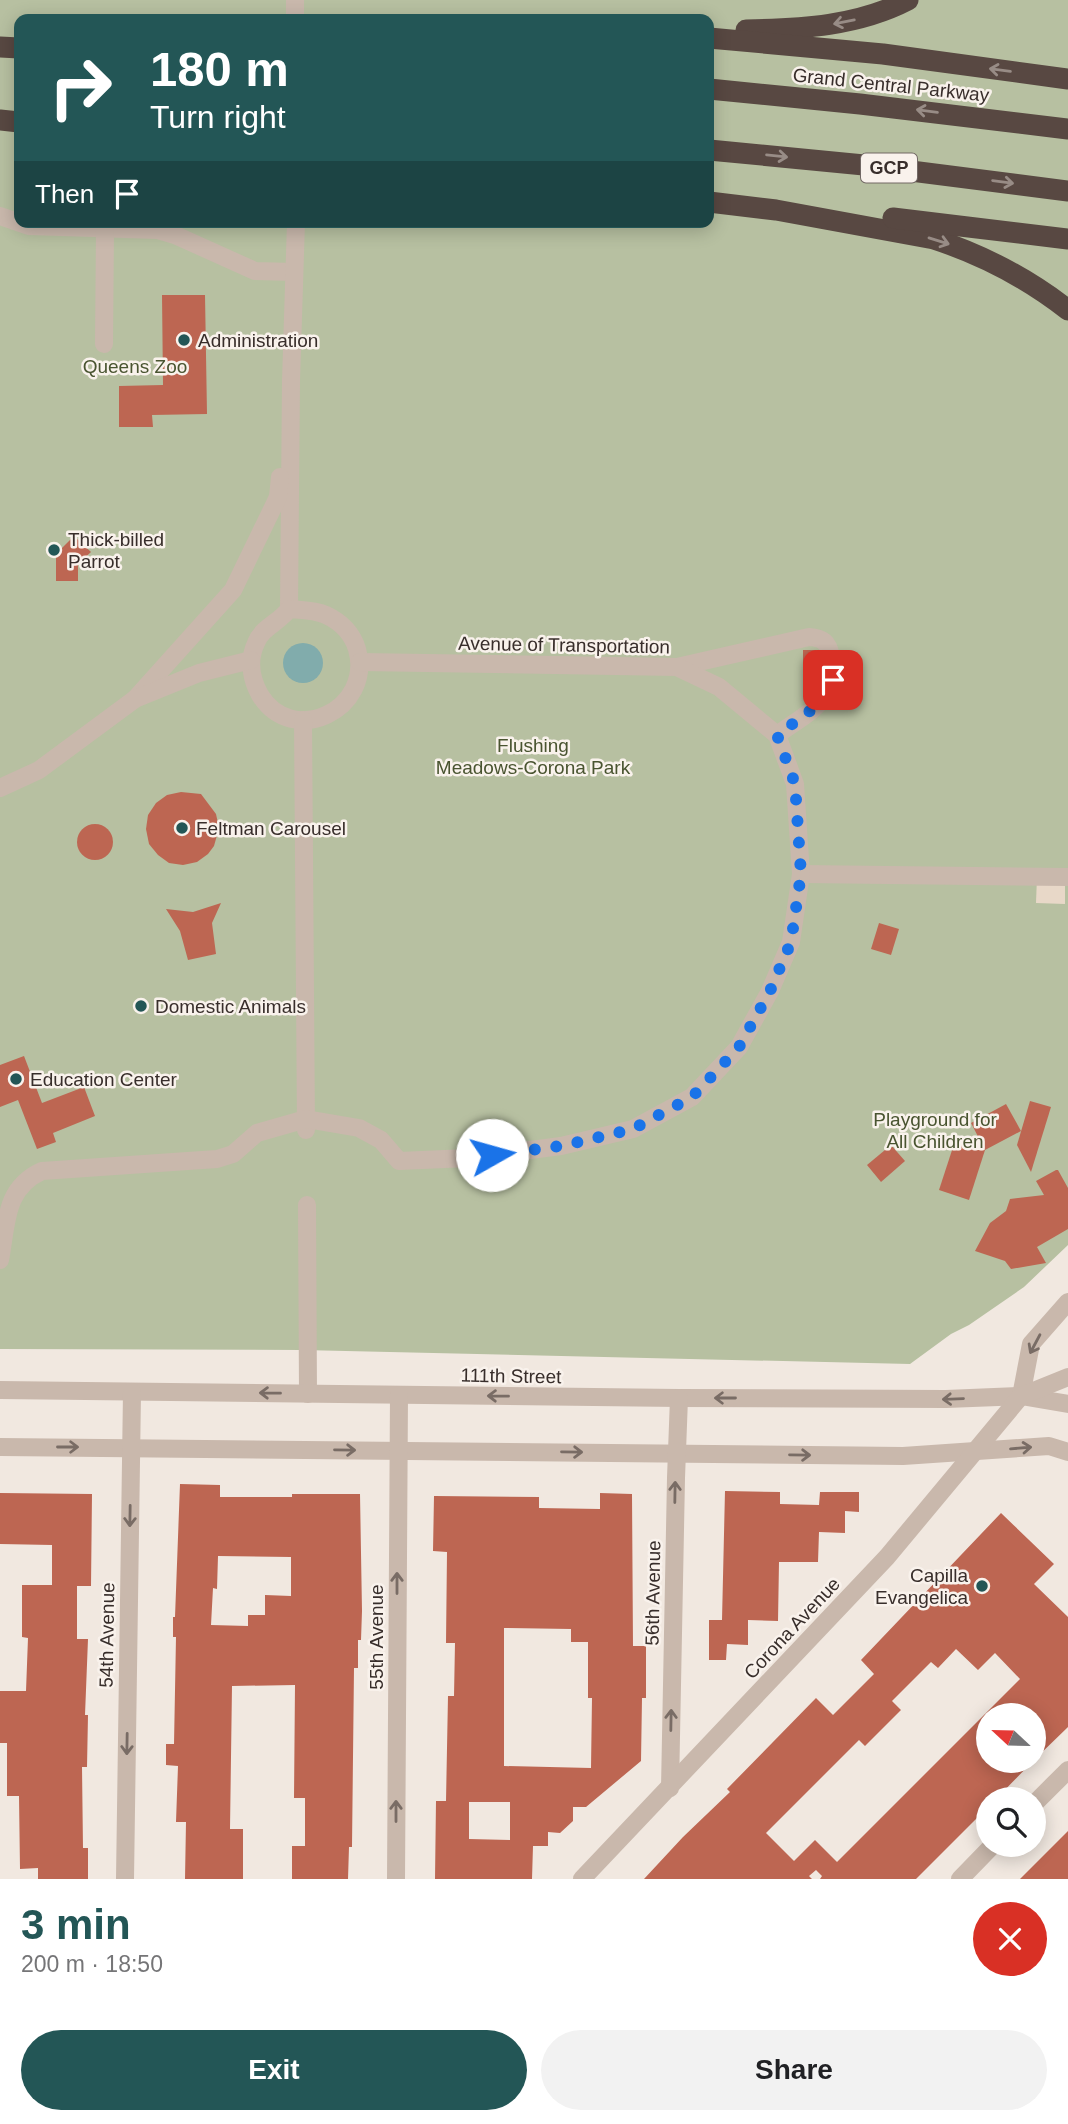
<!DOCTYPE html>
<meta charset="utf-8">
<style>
:root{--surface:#fff;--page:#f2f2f2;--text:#202124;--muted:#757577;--accent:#235656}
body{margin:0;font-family:Arial,sans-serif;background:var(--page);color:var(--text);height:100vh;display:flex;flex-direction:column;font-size:26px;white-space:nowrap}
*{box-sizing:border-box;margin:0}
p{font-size:23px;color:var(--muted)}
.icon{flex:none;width:38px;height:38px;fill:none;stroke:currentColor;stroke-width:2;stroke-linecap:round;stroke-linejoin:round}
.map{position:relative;height:1879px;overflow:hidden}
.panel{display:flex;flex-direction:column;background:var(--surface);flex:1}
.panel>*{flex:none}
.guide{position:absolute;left:14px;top:14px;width:700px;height:214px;border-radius:14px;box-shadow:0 4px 18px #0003;background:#235656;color:#fff;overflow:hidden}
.needle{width:46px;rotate:292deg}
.controls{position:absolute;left:976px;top:1703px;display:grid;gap:14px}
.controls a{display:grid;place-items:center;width:70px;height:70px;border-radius:50%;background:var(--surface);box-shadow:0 4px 18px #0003;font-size:35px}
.pin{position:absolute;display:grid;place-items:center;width:60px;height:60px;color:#fff;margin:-30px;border-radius:14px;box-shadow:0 4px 10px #0006}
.me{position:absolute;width:77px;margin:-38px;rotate:83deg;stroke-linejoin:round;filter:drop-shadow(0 0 5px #0008)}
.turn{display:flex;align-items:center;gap:24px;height:147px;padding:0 21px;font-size:32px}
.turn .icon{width:91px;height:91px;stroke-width:2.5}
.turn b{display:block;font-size:49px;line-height:60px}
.then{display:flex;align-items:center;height:66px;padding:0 21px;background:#0003;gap:14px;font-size:26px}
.round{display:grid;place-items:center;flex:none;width:74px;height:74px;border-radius:37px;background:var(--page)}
.head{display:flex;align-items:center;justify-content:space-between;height:119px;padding:0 21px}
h1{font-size:42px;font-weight:700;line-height:52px;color:var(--accent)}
.cta{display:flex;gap:14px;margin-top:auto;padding:14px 21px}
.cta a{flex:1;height:80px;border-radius:42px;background:var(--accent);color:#fff;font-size:28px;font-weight:700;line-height:80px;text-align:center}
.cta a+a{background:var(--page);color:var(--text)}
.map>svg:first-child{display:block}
</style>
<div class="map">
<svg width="1068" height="1879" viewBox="0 0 1068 1879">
<rect width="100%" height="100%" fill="#f1e8e0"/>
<path fill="#b7c0a1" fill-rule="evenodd" d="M0 0H1068V1245L1024 1287 969 1325 951 1334 910 1364 302 1350 0 1349ZM19 19H709V222H19Z"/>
<polygon fill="#e8d8c8" points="1037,877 1065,877 1065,904 1036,903"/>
<circle fill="#81acac" cx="303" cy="663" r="20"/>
<g fill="#bd6652" fill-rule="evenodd">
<polygon points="162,295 205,295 207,414 152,415 153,427 119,427 119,386 163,385"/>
<polygon points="74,536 91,552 78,564 78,581 56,581 56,554"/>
<polygon points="803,650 816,650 820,658 820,681 813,693 803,693"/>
<polygon points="181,792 201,794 216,814 219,828 214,846 208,854 197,862 183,865 169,863 158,855 149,844 146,829 148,815 156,803 167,795"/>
<circle cx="95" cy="842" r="18"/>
<polygon points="221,903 212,923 216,954 188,960 180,931 166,909 193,912"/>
<polygon points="879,923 899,929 891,955 871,949"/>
<polygon points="24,1056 42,1103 84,1087 95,1116 53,1133 56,1142 37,1149 18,1100 0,1107 0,1065"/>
<polygon points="1030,1101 1051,1107 1031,1172 1017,1145"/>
<polygon points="1006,1104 1021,1131 985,1150 971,1123"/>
<polygon points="955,1141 985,1150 969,1200 939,1190"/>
<polygon points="891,1145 905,1161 881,1182 867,1165"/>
<polygon points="1056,1170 1058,1170 1068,1188 1068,1229 1037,1247 1046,1263 1011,1269 1005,1261 975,1251 990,1223 1006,1211 1010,1199 1044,1195 1036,1181"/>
<path d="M180 1484 220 1485V1497H292V1494H360L362 1611 361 1640H358V1668H354L352 1847H349L348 1879H292V1846H305V1798H294L295 1685 232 1686 230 1829H243V1879H185L186 1822H176L178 1766 166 1765V1744H174L176 1637H173V1617H175ZM218 1556 291 1557V1596L265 1595V1615H248V1626L211 1625 213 1588 217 1589Z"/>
<polygon points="725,1491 780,1492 780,1504 819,1505 820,1492 859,1492 859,1512 845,1511 845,1533 819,1532 818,1562 779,1562 778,1621 748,1620 748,1645 727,1644 726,1660 709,1660 709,1620 722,1620"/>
<polygon points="0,1493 92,1494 91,1586 77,1586 77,1639 88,1639 85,1715 88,1715 87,1767 82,1767 83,1848 88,1848 88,1879 38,1879 38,1868 20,1869 19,1796 7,1796 7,1743 0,1743 0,1691 26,1691 28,1638 22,1637 22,1585 52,1585 52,1545 0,1544"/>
<path d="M600 1493 632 1494 633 1646H646V1698H642L641 1761 586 1807H573V1821L560 1833 548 1832V1846H533L532 1879H435L436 1801H446L448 1696H454L455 1643H446L447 1552 433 1551 434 1496 539 1497V1508L600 1509ZM504 1628 571 1629V1642H588V1698H592L591 1768 504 1766ZM469 1802H510V1840L469 1839Z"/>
<path d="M1001 1513 1054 1564 1034 1584 1068 1617V1727L1034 1760V1715H989V1760H1034L996 1799H989V1806L916 1879H820L822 1876 816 1870 809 1876 812 1879H644L683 1837 730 1792 727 1789 816 1698 833 1715 874 1674 861 1660ZM956 1649 978 1670 995 1653 1020 1679 837 1862 815 1840 794 1861 766 1833 859 1740 865 1746 901 1710 892 1701 931 1662 938 1668Z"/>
<polygon points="1068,1831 1068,1879 1020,1879"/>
</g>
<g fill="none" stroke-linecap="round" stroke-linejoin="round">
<g stroke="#c9b8ac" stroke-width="18">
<polyline points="295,0 295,19"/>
<polyline points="0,216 29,226 158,230 175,235 255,271 294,272"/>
<polyline points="104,344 105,230"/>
<polyline points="289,609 291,381 296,222"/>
<path d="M289 609C300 610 315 610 326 615 341 622 352 633 357 649 374 710 292 748 260 695 251 679 248 660 256 643 262 627 280 622 289 609Z"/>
<path d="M677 667 809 637C823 638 828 642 831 656 840 700 808 712 777 735"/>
<polyline points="135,699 233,590 278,497 280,477"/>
<polyline points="303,720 306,1130"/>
<polyline points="0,788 39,770 135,699 199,673 251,660"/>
<polyline points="801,874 1068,877"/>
<polyline points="307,1205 308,1394"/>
<path d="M0 1260C7 1224 4 1188 42 1171L217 1159 233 1154 257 1133 306 1119 359 1128 381 1140 399 1161 468 1158 561 1146 633 1129 692 1097 739 1047 770 991 791 942 801 874 795 784 777 735 719 687 677 667 360 662"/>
<polyline points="0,1390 679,1398 946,1399 1021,1396 1068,1404"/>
<polyline points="1021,1396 1031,1344 1068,1302"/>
<polyline points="0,1447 903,1456 1049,1446 1068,1452"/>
<polyline points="670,1788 676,1478 679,1398"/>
<polyline points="1034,1804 1068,1770"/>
<polyline points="125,1879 132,1392"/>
<polyline points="396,1879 399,1395"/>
<polyline points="582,1879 887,1557 1021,1396 1068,1377"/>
<polyline points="960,1879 994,1844"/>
</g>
<g stroke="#584842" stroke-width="21">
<path d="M746 30C802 29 858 26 908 0"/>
<polyline points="709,38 883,54 1068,79"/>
<polyline points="0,47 19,48"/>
<polyline points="709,89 860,104 1068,129"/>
<polyline points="0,120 19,122"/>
<polyline points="709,150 864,165 1068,191"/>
<path d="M709 202 776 210 934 239C983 255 1027 278 1068 310"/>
<polyline points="893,218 1068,239"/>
</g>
</g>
<defs><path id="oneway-shaft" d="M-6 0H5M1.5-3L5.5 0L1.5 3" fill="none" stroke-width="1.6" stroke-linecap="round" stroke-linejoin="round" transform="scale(1.75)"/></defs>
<g stroke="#988c86">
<use href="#oneway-shaft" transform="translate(844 22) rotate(169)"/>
<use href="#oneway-shaft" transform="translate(1000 70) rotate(-173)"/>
<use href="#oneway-shaft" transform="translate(927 111) rotate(-173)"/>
<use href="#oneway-shaft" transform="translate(777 156) rotate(6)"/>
<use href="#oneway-shaft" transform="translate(1003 182) rotate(8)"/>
<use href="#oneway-shaft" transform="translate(939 241) rotate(17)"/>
</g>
<g stroke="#796c65">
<use href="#oneway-shaft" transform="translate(1035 1344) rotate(118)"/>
<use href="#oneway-shaft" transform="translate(270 1393) rotate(-179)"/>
<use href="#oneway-shaft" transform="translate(498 1396) rotate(-179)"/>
<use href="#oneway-shaft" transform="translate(725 1398) rotate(-180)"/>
<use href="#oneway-shaft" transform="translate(953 1399) rotate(178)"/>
<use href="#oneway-shaft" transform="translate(68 1447)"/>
<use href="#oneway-shaft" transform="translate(1021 1448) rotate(-5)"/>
<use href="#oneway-shaft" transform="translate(345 1450) rotate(1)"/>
<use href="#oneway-shaft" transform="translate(572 1452) rotate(1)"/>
<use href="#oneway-shaft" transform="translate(800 1455) rotate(1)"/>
<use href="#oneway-shaft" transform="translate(675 1492) rotate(-89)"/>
<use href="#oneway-shaft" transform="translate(130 1516) rotate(91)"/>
<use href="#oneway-shaft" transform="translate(397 1583) rotate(-90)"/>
<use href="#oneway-shaft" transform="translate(671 1720) rotate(-89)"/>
<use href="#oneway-shaft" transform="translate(127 1744) rotate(91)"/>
<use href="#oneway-shaft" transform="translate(396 1811) rotate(-90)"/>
</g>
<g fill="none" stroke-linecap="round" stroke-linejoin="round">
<path stroke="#1a73e8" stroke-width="12" stroke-dasharray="0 21.6" d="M492 1155 561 1146 633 1129 692 1097 739 1047 770 991 791 942 801 874 795 784 777 735C798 719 825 705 833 680"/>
</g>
<g fill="#235656" stroke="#f9f2ec" stroke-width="2.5">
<circle cx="184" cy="340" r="7"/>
<circle cx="54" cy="550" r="7"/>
<circle cx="182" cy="828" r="7"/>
<circle cx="141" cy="1006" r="7"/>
<circle cx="16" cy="1079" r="7"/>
<circle cx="982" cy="1586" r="7"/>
</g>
<g text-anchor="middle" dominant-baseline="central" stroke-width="5" stroke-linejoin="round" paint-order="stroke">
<rect fill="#f9f2ec" stroke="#726965" stroke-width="2" x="861" y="153.5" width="56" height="29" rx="5"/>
<g font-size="18" font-weight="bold" fill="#382e2b">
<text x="889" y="168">GCP</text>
</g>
<g font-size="19" fill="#382e2b" stroke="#f9f2ec">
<text transform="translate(891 85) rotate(6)">Grand Central Parkway</text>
<text transform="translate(564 645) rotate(1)">Avenue of Transportation</text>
<text transform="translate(511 1376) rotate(1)">111th Street</text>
<text transform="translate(653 1593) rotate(-89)">56th Avenue</text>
<text transform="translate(792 1628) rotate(-47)">Corona Avenue</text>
<text transform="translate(107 1635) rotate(-89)">54th Avenue</text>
<text transform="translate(376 1637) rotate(-90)">55th Avenue</text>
</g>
<g font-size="19" fill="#382e2b" stroke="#f9f2ec" text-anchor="start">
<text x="198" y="340">Administration</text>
<text x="68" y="539">Thick-billed<tspan x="68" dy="22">Parrot</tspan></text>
<text x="196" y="828">Feltman Carousel</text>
<text x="155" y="1006">Domestic Animals</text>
<text x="30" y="1079">Education Center</text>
<text x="968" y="1575" text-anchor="end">Capilla<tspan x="968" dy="22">Evangelica</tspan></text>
</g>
<g font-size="19" fill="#495430" stroke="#f9f2ec">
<text x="135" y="366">Queens Zoo</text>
<text x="533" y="745">Flushing<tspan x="533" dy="22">Meadows-Corona Park</tspan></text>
<text x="935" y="1119">Playground for<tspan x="935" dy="22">All Children</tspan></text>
</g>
</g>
</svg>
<div class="controls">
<a><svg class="needle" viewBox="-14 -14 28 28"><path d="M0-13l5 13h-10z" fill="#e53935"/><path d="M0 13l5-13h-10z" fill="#757577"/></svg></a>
<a><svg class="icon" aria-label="search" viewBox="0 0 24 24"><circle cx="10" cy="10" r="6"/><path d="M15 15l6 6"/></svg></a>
</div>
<div class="pin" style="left:833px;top:680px;background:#d93025"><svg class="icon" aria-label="arrive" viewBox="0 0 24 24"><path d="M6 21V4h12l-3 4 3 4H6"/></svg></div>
<svg class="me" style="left:492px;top:1155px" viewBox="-20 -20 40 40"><circle r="19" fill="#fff"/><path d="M0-13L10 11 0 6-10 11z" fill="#1a73e8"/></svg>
<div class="guide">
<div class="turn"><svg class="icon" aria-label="right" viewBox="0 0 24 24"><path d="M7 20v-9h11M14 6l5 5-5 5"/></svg><div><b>180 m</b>Turn right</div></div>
<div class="then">Then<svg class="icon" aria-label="arrive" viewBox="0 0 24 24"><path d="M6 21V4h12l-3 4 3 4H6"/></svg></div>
</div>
</div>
<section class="panel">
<div class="head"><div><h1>3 min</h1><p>200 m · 18:50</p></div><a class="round" style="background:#d93025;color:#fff"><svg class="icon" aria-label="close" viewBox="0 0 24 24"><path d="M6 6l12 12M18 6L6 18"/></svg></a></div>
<div class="cta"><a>Exit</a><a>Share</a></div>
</section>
